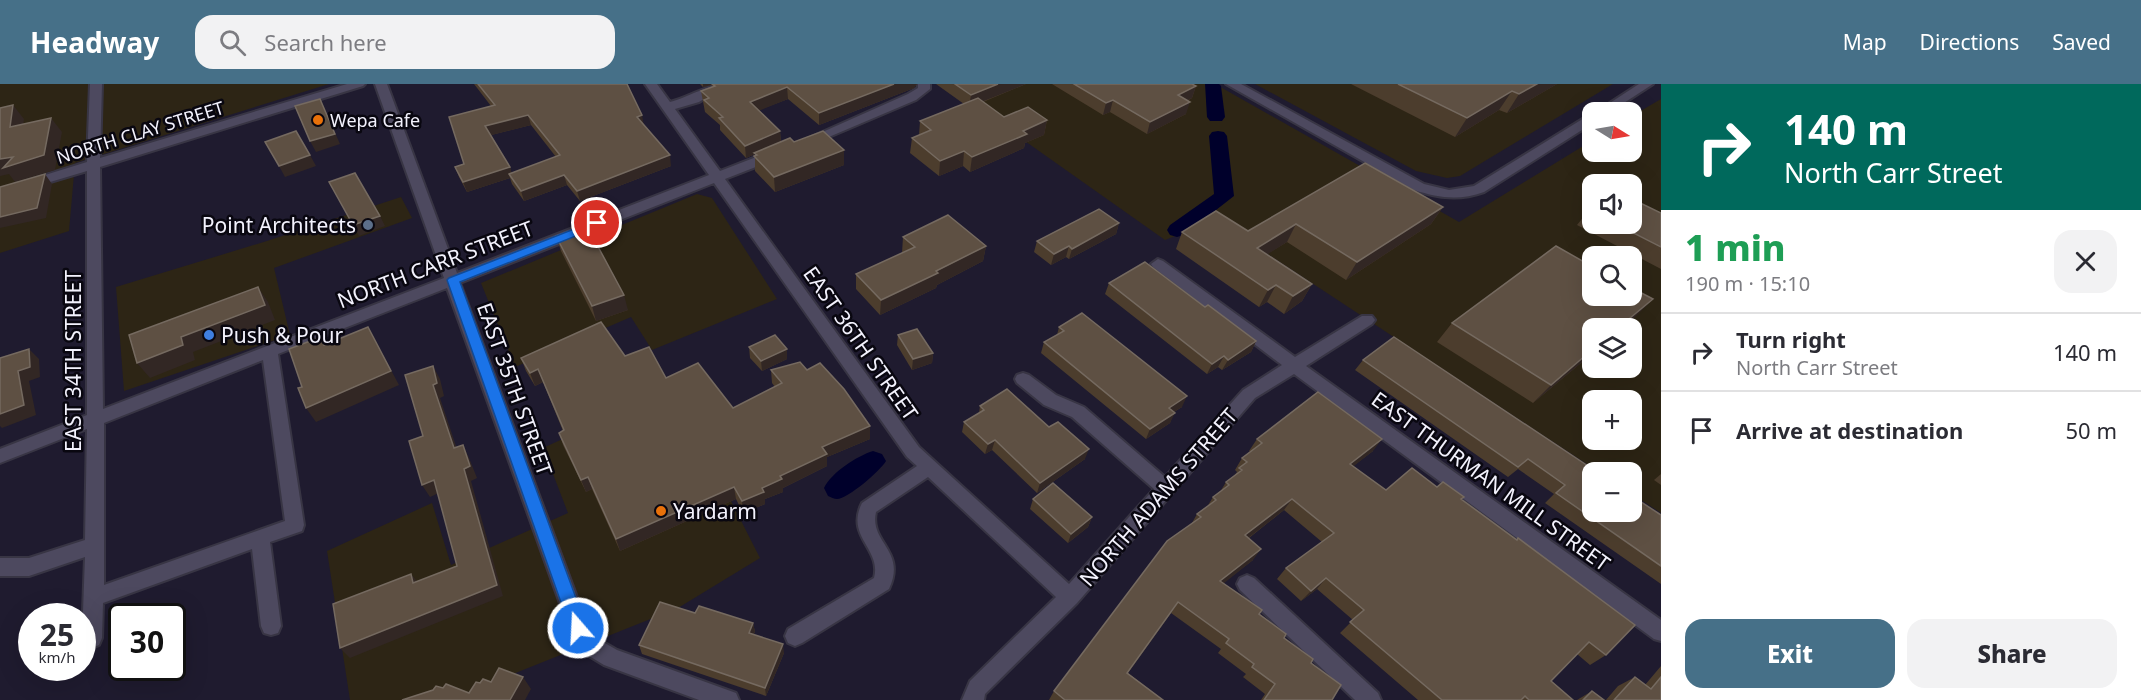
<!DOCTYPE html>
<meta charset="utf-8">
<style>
:root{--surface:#fff;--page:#f2f2f3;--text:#2b2b33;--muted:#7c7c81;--line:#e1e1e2;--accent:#467088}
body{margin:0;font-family:"Noto Sans",sans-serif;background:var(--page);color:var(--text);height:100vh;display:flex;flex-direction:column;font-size:22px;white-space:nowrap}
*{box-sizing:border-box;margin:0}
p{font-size:20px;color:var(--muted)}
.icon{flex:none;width:33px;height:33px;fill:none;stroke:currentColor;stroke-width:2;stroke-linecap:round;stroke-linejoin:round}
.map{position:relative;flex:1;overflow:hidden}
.panel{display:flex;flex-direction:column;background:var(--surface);width:480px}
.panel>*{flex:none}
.top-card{background:#00695c;color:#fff;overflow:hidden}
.needle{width:39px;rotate:101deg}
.controls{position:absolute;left:1582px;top:18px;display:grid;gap:12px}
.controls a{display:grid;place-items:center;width:60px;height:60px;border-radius:12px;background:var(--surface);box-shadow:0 6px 24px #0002;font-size:30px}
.speed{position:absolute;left:18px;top:519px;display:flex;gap:12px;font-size:30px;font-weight:700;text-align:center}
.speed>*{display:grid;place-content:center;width:78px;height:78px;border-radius:50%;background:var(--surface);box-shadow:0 6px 24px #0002;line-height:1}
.speed small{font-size:15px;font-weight:400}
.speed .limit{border:3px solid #111;border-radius:9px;background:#fff;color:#111}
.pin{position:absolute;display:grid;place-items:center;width:51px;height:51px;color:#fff;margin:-26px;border:3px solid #fff;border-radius:50%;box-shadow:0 2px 6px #0007}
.me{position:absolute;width:66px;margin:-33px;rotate:341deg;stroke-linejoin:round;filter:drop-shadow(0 0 4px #0008)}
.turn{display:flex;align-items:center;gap:21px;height:126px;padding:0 24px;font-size:27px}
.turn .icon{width:78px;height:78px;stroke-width:2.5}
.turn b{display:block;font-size:42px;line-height:51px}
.round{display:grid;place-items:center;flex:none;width:63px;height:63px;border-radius:18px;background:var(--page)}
.head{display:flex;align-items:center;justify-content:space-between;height:102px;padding:0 24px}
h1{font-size:36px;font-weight:800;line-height:45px;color:#1e9e55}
.cta{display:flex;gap:12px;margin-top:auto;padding:12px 24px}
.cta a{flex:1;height:69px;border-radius:18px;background:var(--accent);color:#fff;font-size:24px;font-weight:800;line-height:69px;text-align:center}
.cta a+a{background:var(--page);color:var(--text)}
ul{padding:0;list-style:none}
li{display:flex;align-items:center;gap:18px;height:78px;padding:0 24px;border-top:2px solid var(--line)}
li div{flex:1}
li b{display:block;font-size:22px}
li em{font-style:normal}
header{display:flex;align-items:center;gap:36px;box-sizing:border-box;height:84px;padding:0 30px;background:var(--accent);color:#fff}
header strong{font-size:28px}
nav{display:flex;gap:33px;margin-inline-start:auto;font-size:21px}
.search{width:420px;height:54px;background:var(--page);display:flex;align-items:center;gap:15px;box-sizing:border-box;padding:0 21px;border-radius:18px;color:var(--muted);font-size:22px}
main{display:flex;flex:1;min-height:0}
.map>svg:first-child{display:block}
</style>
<header>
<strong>Headway</strong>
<div class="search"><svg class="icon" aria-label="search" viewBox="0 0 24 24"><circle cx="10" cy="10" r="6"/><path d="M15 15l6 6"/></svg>Search here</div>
<nav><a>Map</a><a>Directions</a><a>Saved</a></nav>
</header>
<main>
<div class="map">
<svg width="1661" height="616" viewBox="0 0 1661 616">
<rect width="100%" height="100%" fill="#1f1b2f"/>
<g fill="#2d2515" fill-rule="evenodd">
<polygon points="0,0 329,0 75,79 69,147 0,169"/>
<path d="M944 0H1215L1459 138 1593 56V68H1632V32L1661 15V429L1632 410V388H1599L1216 136 1165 156ZM1593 100H1632V140H1593ZM1593 172H1632V212H1593ZM1593 244H1632V284H1593ZM1593 316H1632V356H1593Z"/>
<polygon points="1255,0 1613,0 1460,92 1447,94 1416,87"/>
<polygon points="697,110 712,114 777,215 652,266 631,233 515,283 481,199"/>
<polygon points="401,113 412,134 274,184 290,251 124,307 116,203 267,157"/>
<polygon points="667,307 699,354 760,474 678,524 448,616 350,616 327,467 432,419 451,481 568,429 543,364"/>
</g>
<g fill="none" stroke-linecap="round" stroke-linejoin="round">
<g fill="#00002b" fill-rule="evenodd">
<polygon points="1205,0 1219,0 1221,2 1225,33 1222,37 1210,37 1207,33"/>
<polygon points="1218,47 1224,48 1227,52 1234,112 1184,151 1177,153 1170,151 1167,146 1170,141 1214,110 1209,52 1212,48"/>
<path d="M873 367 882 370 886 377C881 386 848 415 837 415 834 415 831 413 828 412L824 404C832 388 857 372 873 367Z"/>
</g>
<defs>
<g id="minor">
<path d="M90 0H102L100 74 347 0H365L363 2 100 83 103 325 444 194 375 0H387L457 189 709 91 645 0H657L670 18C690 13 707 0 728 0L699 18 675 25 720 87 769 68H779L780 71 779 74 725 95 919 363 1069 500 1154 405 1072 333 1044 321 1017 299 1015 295 1017 291 1023 289 1029 291 1056 311 1084 323 1165 393 1243 306 1282 281 1153 183 1151 180 1158 175 1163 177 1295 273 1362 232H1372L1375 236 1372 240 1306 282 1661 536V557L1654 555 1294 290 1255 314 1077 519 985 610 984 616H962L970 597 1056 513 928 393 876 428C869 459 907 466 889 505L802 559 795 562 788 559 785 552 788 545 874 494C882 465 845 453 862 419L917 382 907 373 714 99 460 199 591 551 617 566 736 609 739 616H699L604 581 576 564 447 204 278 270 304 441 302 447 270 458 281 542 278 549 271 551 264 549 261 542 252 465 103 519 102 554 99 561 92 564 85 561 82 555 85 473 29 492H0V474H29L85 456 87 345 0 379V365L87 331V87L0 113V105L87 78ZM263 276 285 437 104 501V339Z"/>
<polygon points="918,0 930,0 930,5 916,16 810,61 802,61 800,58 908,10 918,4"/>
<polygon points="1247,491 1254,494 1378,609 1381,616 1355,616 1240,506 1237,500 1240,494"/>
</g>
<g id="tertiary">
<path d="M1226 0H1241L1424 100 1449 106 1474 102 1589 31 1593 30V39L1484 108C1459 117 1439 114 1414 106Z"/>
<polygon points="1639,0 1653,0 1610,28 1596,28"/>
</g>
</defs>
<use href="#minor" stroke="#383544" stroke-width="4"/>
<use href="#tertiary" stroke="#383544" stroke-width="4"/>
<use href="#minor" fill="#4d495f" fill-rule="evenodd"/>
<use href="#tertiary" fill="#4d495f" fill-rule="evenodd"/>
</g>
<g fill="#4c3d2d" fill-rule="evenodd">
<path d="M474 0H627L644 42 671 82 580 117 567 101 524 117 512 100 510 94 467 108 459 93 455 83 464 80 491 22ZM531 41 556 73 511 89 510 83 491 51Z"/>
<polygon points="700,0 917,0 914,4 819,41 788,15 759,26 780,47 781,58 794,58 844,66 844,81 775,108 755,87 755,70 746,74 720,46 720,41 705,28 701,7 712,3 712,1 703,3"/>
<polygon points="936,0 1026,0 983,18 1004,33 1047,36 1044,51 1025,59 1024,64 970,88 963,82 939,92 910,69 912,54 919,51 920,37 964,20"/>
<polygon points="1052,0 1192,0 1196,2 1192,14 1187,17 1186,30 1147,50 1110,28 1103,31"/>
<polygon points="1351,0 1557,0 1507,29 1499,26 1455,53"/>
<polygon points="1365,79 1443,123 1431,140 1346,196 1287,158 1267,170 1312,200 1302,217 1284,230 1267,218 1259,223 1176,165 1182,148 1248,147"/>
<polygon points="1593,123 1593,140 1632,140 1661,129 1661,185 1577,141 1589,126"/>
<polygon points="1119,139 1116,150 1069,175 1066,173 1051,181 1034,168 1037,157"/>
<polygon points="556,152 628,226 596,237 561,167"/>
<polygon points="903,153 986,162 983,177 937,201 936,204 880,231 856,205 856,190 902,169"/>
<polygon points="1109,199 1205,223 1256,257 1251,268 1222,286 1218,283 1207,290 1105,210"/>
<polygon points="1634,234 1622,244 1593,244 1593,269 1533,319 1437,258 1452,239"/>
<polygon points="1059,243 1182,323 1174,328 1170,339 1146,355 1041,269 1044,258 1057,251"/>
<polygon points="898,251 933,269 932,279 912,286 897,261"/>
<polygon points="749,263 787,275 762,287 750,274"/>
<polygon points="625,272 666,294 733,324 775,303 772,299 771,286 870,355 827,373 827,382 783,404 783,408 765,415 765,420 743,429 736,415 620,467 592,405 586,408 563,361 559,349 563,347 543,298 535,302 526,287 521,274"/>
<polygon points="1363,276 1661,431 1661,500 1545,419 1554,410 1518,385 1508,393 1355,286"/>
<polygon points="980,322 1085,375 1037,409 992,366 985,370 962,348 964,338 979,329"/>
<polygon points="1257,355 1373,367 1353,382 1386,406 1437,403 1461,415 1606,571 1590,581 1577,570 1551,597 1573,616 1418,616 1340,549 1353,536 1317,505 1301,517 1277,495 1286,484 1322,458 1284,426 1249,454 1253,476 1223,499 1259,530 1311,579 1332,616 1261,616 1265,610 1243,593 1246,590 1218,569 1221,565 1171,529 1128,589 1163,616 1049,616 1054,607 1192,439 1197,430 1207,423 1213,413 1220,408 1226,398 1234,392 1237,388 1235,386 1242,374 1251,368 1249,367"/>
<polygon points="1661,390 1661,401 1654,396"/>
<polygon points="1033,415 1092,433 1088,443 1068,459 1030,425"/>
<polygon points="695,529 753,539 755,548 753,551 784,569 766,612 642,570 639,561"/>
<polygon points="1661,582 1661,616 1606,616 1618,602 1635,593 1645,601"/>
<polygon points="1592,607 1604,616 1577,616"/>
</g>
<g fill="#322724">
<polygon points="703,0 712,0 712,1 703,3"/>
<polygon points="894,0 917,0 914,4 819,41 819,29"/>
<polygon points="998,0 1026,0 969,23 971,11"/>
<polygon points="1537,0 1557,0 1507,29 1519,10"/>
<polygon points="1196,2 1192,14 1174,23 1178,11"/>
<polygon points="787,3 788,15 751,30 750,18"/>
<polygon points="1512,7 1499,26 1455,53 1467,34"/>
<polygon points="1113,16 1110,28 1103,31 1106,19"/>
<polygon points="1190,18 1186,30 1147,50 1150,38"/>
<polygon points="13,21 24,35 21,57 10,43"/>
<polygon points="325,26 340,60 316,68 310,57"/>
<polygon points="528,31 531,41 488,52 485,42"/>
<polygon points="642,31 644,42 637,33"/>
<polygon points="51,34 62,48 55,86 15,98 9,90 0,92 0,75"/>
<polygon points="1047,36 1044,51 1025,59 1024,64 970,88 972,73 1023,47"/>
<polygon points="780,47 781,60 754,69 755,70 746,74 745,62"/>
<polygon points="844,66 844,81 775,108 774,93"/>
<polygon points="964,67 963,82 939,92 940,77"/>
<polygon points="310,71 316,82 285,93 279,82"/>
<polygon points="670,71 671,82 580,117 577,107"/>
<polygon points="510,83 513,93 509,90 510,94 467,108 463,98"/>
<polygon points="45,90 52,100 46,134 0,144 0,133"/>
<polygon points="564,91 567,101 524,117 521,107"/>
<polygon points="1443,123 1431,140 1346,196 1357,178"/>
<polygon points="380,132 385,142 359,152 353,141"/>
<polygon points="1119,139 1116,150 1069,175 1072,165"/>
<polygon points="1296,140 1287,158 1249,182 1257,164"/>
<polygon points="986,162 983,177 937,201 936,204 880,231 881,216"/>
<polygon points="1069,162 1066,173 1051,181 1054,170"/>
<polygon points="1312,200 1302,217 1284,230 1293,212"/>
<polygon points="1276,201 1267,218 1259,223 1268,206"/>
<polygon points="258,203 268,218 275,236 193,268 195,276 150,294 137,279 181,253"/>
<polygon points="624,211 628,226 596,237 592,222"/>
<polygon points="1653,215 1634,234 1622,244 1618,244"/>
<polygon points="368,243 399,301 316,338 306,324"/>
<polygon points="1256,257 1251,268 1222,286 1228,276"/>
<polygon points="29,265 39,275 40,293 29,297 36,331 2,344 0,342 0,330 18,287"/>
<polygon points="787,265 787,275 762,287 761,277"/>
<polygon points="1593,265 1593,269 1533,319 1551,301"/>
<polygon points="933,269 932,279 912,286 913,275"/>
<polygon points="1224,272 1218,283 1207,290 1212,280"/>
<polygon points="433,282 440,295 444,312 440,314 461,377 454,364 433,301"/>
<polygon points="538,285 543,298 535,302 530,289"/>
<polygon points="1187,312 1182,323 1164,334 1169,324"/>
<polygon points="1175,329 1170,339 1146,355 1150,345"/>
<polygon points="870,342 870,355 827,373 827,382 783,404 783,408 765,415 765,420 743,429 742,417 780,392 822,363"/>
<polygon points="1382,355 1373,367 1341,392 1350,380"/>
<polygon points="995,356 992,366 985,370 988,360"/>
<polygon points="463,361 469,374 477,394 471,397 503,512 350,574 340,564 497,501 464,385"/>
<polygon points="1089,365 1085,375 1037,409 1040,399"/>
<polygon points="588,393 592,405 586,408 581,396"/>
<polygon points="434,396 441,408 430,413 422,401"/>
<polygon points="734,403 736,415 620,467 616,455"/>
<polygon points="1292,415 1284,426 1238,462 1245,451"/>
<polygon points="1092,433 1088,443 1068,459 1071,450"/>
<polygon points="1261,465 1253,476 1213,508 1220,497"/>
<polygon points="411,490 420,501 413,499"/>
<polygon points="1326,494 1317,505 1301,517 1311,507"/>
<polygon points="1178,518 1171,529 1121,598 1127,589"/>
<polygon points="753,539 755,548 750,558 749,549"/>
<polygon points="783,560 784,569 766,612 765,604"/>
<polygon points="523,593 531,605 525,616 510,616"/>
</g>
<g fill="#5e5043" stroke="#756a60" stroke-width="1.5">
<polygon points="478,0 627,0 642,31 637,33 670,71 577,107 564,91 521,107 509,90 560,71 528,31 485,42 510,83 463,98 455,83 464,80 449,33 495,21"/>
<polygon points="712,0 894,0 819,29 787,3 750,18 780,47 745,62 719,34 723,33 704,16 709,14 701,7 715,2"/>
<polygon points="955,0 998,0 971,11"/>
<polygon points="1074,0 1192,0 1196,2 1178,11 1190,18 1150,38 1113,16 1106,19"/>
<polygon points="1398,0 1537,0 1519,10 1512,7 1467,34"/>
<polygon points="978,14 1004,33 1028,23 1047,36 1023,47 1027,50 972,73 964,67 940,77 912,54 931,46 920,37"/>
<polygon points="320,15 335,50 310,57 295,22"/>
<polygon points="13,21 10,43 51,34 44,71 3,84 13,73 0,75 0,24"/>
<polygon points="296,47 310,71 279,82 265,58"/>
<polygon points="823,47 844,66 774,93 754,72 757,71 754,69 790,54 794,58"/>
<polygon points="1365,79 1443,123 1357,178 1296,140 1257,164 1312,200 1293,212 1276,201 1268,206 1182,148 1216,127 1248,147"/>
<polygon points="355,89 380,132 353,141 329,98"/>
<polygon points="45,90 37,124 0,133 0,103"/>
<polygon points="1632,115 1661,129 1661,163 1616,140 1632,140"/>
<polygon points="1099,125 1119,139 1072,165 1069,162 1054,170 1037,157"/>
<polygon points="948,131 986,162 936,187 938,189 881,216 856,190 915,163 903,153"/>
<polygon points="587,142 624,211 592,222 556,152"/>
<polygon points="1556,162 1593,183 1593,212 1632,212 1632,204 1653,215 1618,244 1593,244 1593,265 1551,301 1452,239"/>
<polygon points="1145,178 1205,223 1208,221 1256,257 1228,276 1224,272 1212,280 1109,199"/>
<polygon points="258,203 265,221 181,253 183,261 137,279 129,251"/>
<polygon points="1082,229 1187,312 1169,324 1175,329 1150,345 1044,258 1064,247 1059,243"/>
<polygon points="601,238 625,272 649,263 666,294 698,279 733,324 782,299 771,286 800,278 807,286 820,279 844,305 870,342 822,363 827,370 780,392 782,395 762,404 764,408 742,417 734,403 616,455 588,393 581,396 559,349 564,346 538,285 530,289 521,274"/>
<polygon points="368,243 391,287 306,324 298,304 302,303 289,265 321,253 324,261"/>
<polygon points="917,245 933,269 913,275 898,251"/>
<polygon points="775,251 787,265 761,277 749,263"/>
<polygon points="1394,253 1597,388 1593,388 1593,428 1632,428 1632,412 1661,431 1661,482 1556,409 1565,401 1528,375 1518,383 1363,276"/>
<polygon points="29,265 30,283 18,287 24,321 0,330 0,274"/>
<polygon points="433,282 437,299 433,301 454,364 463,361 470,382 464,385 497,501 340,564 333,520 411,490 413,499 457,482 434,396 422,401 409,357 423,352 405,291"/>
<polygon points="1007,305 1049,343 1058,338 1089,365 1040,399 995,356 988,360 964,338 984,326 980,322"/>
<polygon points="1318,308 1382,355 1350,380 1386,406 1412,384 1437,403 1443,398 1464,413 1461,415 1517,456 1518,454 1635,541 1606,571 1589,558 1551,597 1573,616 1529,616 1525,612 1521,616 1442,616 1350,538 1364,526 1326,494 1311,507 1286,484 1334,449 1292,415 1245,451 1261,465 1220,497 1262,526 1259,530 1286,550 1284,554 1313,575 1311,579 1341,601 1332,616 1264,616 1275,600 1252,583 1254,580 1226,559 1229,555 1178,518 1127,589 1163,616 1065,616 1054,607 1167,457 1201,433 1197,430 1216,416 1213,413 1229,401 1226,398 1242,386 1239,384 1247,378 1242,374 1262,359 1257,355"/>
<polygon points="1053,399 1092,433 1071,450 1033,415"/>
<polygon points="660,518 695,529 699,522 753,539 749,549 783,560 765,604 639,561"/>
<polygon points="499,584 523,593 510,616 402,616 433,606 436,602 443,604 446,600 469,609 476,598 480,599 483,595 491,598"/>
<polygon points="1635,593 1651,605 1661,593 1661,616 1614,616"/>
<polygon points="1592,607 1604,616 1583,616"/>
</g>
<polygon fill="#1a73e8" stroke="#114b97" stroke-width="1.5" points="597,136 601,137 601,142 460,198 587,544 584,549 578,552 573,549 570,544 447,196 449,194"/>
<g fill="#e8710a" stroke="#090710" stroke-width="2">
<circle cx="318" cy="36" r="6"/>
<circle cx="661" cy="427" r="6"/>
</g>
<circle fill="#5c6f8a" stroke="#090710" stroke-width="2" cx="368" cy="141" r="6"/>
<circle fill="#3f7fe0" stroke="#090710" stroke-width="2" cx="209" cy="251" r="6"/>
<g text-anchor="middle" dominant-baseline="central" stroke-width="5" stroke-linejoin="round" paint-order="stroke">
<g font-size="18" fill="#f3f2fd" stroke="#090710" text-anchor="start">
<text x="330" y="36">Wepa Cafe</text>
</g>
<g font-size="18" fill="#f3f2fd" stroke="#090710">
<text transform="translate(140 48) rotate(-17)">NORTH CLAY STREET</text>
</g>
<g font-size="21" fill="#f3f2fd" stroke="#090710" text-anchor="start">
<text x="356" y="141" text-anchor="end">Point Architects</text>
<text x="221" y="251">Push &amp; Pour</text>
<text x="673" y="427">Yardarm</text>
</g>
<g font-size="21" fill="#f3f2fd" stroke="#090710">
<text transform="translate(435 180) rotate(-21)">NORTH CARR STREET</text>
<text transform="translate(861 259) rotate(55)">EAST 36TH STREET</text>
<text transform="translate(73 277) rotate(-90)">EAST 34TH STREET</text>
<text transform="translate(515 305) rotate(70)">EAST 35TH STREET</text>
<text transform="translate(1491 397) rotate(36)">EAST THURMAN MILL STREET</text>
<text transform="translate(1158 413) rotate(-49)">NORTH ADAMS STREET</text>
</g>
</g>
</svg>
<div class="controls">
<a><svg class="needle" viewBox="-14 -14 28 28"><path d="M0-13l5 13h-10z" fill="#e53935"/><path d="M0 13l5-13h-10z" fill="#7c7c81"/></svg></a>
<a><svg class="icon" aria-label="sound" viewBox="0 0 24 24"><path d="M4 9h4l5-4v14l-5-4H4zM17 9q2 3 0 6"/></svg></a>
<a><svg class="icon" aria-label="search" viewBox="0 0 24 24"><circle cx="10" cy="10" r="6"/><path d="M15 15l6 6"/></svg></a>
<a><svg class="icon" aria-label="layers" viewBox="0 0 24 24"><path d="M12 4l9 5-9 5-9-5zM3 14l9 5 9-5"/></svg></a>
<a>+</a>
<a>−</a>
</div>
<div class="speed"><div>25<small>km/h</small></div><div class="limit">30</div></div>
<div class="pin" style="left:597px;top:139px;background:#d93025"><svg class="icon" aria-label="arrive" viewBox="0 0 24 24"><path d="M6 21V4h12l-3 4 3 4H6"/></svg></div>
<svg class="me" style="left:578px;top:544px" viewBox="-20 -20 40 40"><circle r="17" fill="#1a73e8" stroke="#fff" stroke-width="3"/><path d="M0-11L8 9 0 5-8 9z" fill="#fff"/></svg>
</div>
<section class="panel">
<div class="top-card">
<div class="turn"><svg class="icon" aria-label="right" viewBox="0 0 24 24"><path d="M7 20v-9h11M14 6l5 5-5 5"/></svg><div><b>140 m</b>North Carr Street</div></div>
</div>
<div class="head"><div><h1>1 min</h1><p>190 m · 15:10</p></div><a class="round"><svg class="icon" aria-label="close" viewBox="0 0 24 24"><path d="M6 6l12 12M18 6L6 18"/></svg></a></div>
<ul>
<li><svg class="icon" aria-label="right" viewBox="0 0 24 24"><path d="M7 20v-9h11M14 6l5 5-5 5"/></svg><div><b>Turn right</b><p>North Carr Street</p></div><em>140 m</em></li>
<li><svg class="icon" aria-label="arrive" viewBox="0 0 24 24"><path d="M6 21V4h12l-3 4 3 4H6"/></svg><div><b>Arrive at destination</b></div><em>50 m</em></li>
</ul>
<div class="cta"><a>Exit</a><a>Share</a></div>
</section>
</main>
